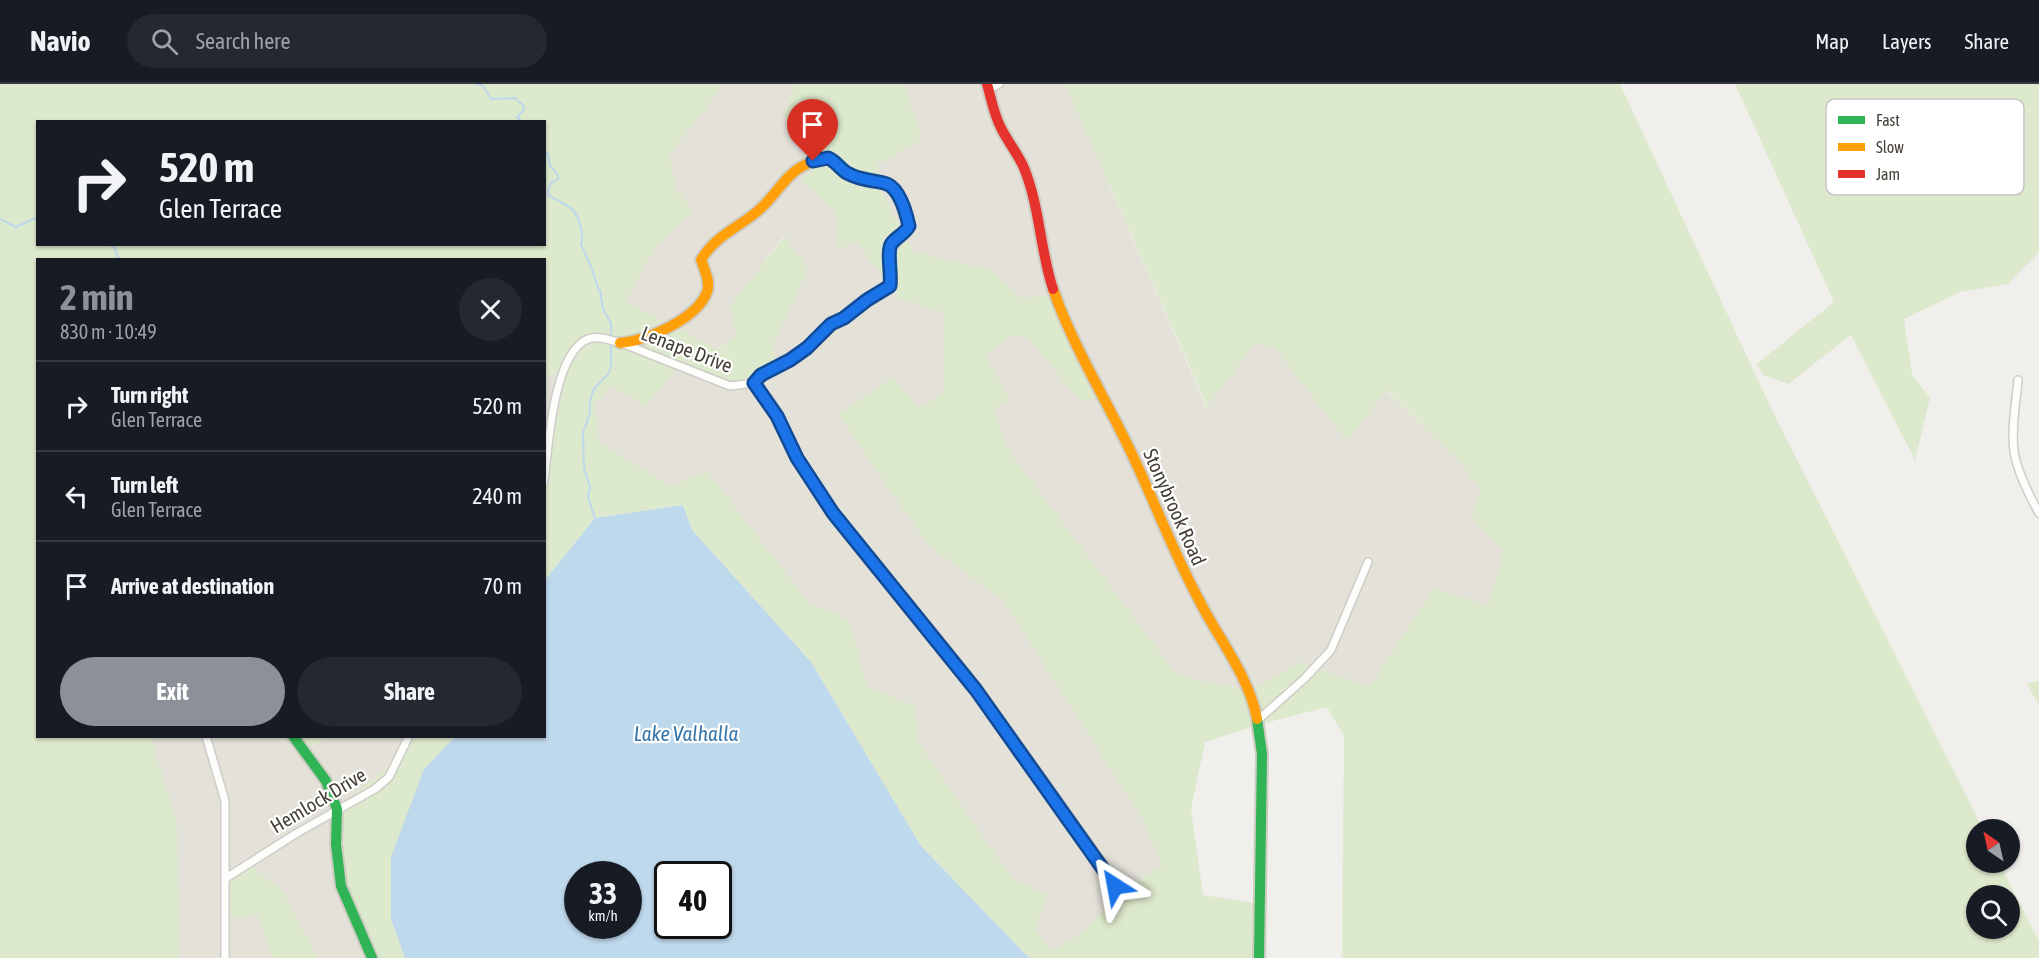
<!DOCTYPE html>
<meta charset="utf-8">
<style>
:root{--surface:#171b24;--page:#242831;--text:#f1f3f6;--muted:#9ea1a6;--line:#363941;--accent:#8c9099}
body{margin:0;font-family:"Asap Condensed",sans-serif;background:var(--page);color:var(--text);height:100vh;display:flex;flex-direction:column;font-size:22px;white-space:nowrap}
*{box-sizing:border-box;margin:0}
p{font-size:20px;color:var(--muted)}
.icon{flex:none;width:33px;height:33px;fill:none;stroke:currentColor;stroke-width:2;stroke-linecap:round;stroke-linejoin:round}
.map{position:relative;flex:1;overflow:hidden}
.details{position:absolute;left:36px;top:174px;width:510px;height:480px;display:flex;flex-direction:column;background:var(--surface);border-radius:0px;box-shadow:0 2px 4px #0004}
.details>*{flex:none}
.hud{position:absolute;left:36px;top:36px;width:510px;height:126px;border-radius:0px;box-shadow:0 2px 4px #0004;background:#171b24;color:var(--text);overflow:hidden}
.needle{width:39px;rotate:326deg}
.controls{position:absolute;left:1966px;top:735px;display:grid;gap:12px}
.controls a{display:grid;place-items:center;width:54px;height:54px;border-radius:50%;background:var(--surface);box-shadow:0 2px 4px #0004;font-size:30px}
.speed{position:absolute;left:564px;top:777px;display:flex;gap:12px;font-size:30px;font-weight:700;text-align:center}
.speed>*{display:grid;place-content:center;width:78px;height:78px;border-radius:50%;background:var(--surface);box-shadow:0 2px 4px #0004;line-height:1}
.speed small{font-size:15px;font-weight:400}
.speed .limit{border:3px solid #111;border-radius:9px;background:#fff;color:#111}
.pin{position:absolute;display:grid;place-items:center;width:51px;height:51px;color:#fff;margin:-62px -26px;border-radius:50% 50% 50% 0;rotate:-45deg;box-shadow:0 0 6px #0007}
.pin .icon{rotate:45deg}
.me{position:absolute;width:66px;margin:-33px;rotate:326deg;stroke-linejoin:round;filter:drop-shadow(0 0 4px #0008)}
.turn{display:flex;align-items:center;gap:21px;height:126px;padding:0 24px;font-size:27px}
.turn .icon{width:78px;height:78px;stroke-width:2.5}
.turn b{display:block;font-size:42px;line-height:51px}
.round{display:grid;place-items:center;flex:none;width:63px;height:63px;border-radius:32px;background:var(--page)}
.summary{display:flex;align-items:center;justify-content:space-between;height:102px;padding:0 24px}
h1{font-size:36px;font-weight:700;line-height:45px;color:var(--accent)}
.cta{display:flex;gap:12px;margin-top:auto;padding:12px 24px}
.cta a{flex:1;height:69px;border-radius:36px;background:var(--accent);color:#fff;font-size:24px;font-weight:700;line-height:69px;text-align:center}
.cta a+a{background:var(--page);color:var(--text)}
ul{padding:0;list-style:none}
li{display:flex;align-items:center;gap:18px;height:90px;padding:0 24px;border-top:2px solid var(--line)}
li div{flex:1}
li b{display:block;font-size:22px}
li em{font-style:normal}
header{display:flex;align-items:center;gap:36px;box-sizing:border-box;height:84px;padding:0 30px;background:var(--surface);border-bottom:2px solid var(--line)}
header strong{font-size:28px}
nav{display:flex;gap:33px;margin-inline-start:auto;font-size:21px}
.search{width:420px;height:54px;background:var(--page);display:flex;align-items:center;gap:15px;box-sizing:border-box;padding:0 21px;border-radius:33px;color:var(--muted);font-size:22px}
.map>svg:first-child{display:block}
</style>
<header>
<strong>Navio</strong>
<div class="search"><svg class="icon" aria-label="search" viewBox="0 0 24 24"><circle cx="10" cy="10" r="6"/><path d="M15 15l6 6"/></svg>Search here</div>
<nav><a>Map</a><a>Layers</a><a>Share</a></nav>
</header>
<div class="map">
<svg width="2039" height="874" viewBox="0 0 2039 874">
<rect width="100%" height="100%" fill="#f0efeb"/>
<g fill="#e3e1d8">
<polygon points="724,0 795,0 784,32 825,75 800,96 835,127 839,167 855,155 900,214 943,228 943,310 918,323 928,461 1003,516 1145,739 1163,783 1124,804 1086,846 1052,868 1035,844 1046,811 1013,796 918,658 915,622 867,602 849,536 809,519 707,387 671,402 600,359 594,320 610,302 678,281 772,263 807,185 784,152 731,221 736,252 717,265 626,218 678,119 670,70"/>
<polygon points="903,0 1065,0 1206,322 1256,259 1274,263 1347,356 1385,306 1464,383 1480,405 1472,433 1504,467 1488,521 1434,504 1370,603 1301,579 1248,607 1177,591 1005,362 995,325 1009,313 986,272 1011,252 1028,254 1081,318 1021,214 992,186 913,168 880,105 877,81 922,56"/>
<polygon points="565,288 545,403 545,293"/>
<polygon points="150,653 296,653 300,670 326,653 413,653 334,784 378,874 318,874 283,808 227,833 258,832 273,874 178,874 177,736"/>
</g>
<g fill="#dde9cc" fill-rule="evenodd">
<path d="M0 0H724L670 70 676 106 694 127 656 161 626 218 718 265 736 252 731 221 785 152 808 185 772 263 777 283 745 304 678 282 646 322 610 302 594 321 600 359 671 402 707 387 809 519 849 536 867 602 915 622 918 658 1013 796 1047 811 1035 844 1052 868 1086 846 1124 804 1162 783 1145 739 1003 516 928 461 838 330 893 293 918 323 943 310V228L900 214 855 156 839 167 835 127 800 96 825 74 784 32 795 0H903L922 56 877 81 880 105 913 168 992 186 1021 214 1060 210 1104 311 1081 318 1028 254 1011 252 986 272 1009 313 995 325 1005 362 1177 591 1248 607 1301 578 1370 603 1434 504 1488 521 1504 467 1472 433 1480 405 1464 383 1386 306 1347 357 1274 263 1256 259 1207 322 1065 0H1620L1772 326 1983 745 1977 746V778L1999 779 2039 857V874H1342L1344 652 1327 623 1258 641 1205 658 1191 725 1203 811 1261 820 1260 867 1253 874H1029L921 762 811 578 692 446 683 421 595 434 545 496V403L565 288 545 293 544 176H38V652L150 653 177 736 178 874H0ZM38 38H544V160H38ZM1977 812H2010V844H1977Z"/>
<polygon points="1735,0 2039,0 2039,168 2008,200 1960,208 1904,235 1912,290 1930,314 1915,376 1851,251 1788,300 1763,291 1757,280 1834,218"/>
<polygon points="2039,597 2039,621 2026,599"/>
<polygon points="296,653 326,653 300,670"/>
<polygon points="413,653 455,653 424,685 391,835 405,874 378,874 334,784 336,725 402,671"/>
<polygon points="248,779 283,808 318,874 273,874 258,832 226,833 228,790"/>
</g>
<path fill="#bed8ec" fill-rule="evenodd" d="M683 421 692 446 811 578 921 762 1029 874H405L391 835V773L424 685 455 653 544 652 545 496 595 434ZM578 790H628V842H578ZM668 790H718V842H668Z"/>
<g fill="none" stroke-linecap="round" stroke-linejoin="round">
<g stroke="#bed8ec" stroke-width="2">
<polyline points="475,0 482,1 492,15 515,14 524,22 523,27 517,33 522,38"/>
<path d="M544 69 548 70 550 82 558 91V95L551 99 547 109C554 117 565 118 572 125 580 134 584 151 581 161L591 182 598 204 600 206 603 225 611 239V254"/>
<polyline points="0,135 16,143 38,133"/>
<polyline points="110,160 115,164 119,176"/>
<polyline points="595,434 588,413 590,403 584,385 583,349 590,329 590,317 594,305 609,289 611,281 611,259"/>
</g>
<defs>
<g id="street">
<polyline points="988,6 999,0"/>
<polyline points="624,260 730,302 754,299"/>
<path d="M2018 296C2016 319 2011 344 2014 367 2017 388 2029 411 2039 429"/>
<path d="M544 398C548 365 553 269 588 255 597 251 611 256 620 259"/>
<polyline points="1257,637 1305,594 1331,566 1368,478"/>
<polyline points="206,652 225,717 225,874"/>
<polyline points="226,794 297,749 375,705 389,693 409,652"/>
</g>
<g id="fast">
<polyline points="765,289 754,299 777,332 797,374 833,429 944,565"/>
<polyline points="1257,635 1262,670 1259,874"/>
<polyline points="293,652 326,697 337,725 336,760 341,802 372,874"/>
</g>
<g id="slow">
<path d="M1053 205C1072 260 1103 310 1128 362 1153 413 1172 466 1199 516 1218 554 1249 592 1257 635"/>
<path d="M620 259C646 257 697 235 707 208 711 198 704 185 701 176 715 151 741 143 761 124 779 108 787 86 812 78"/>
<polyline points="944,565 977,606 1109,791 1121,812"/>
</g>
<g id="jam">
<path d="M987 0C991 14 994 31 1001 44 1008 58 1018 70 1024 84 1040 123 1040 166 1053 205"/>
<path d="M765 289 791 276 807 264 832 240 844 234 866 216 890 202V163L909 142C905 131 902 116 895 106 889 98 878 99 869 97 853 95 840 83 828 74L812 78"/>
</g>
</defs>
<use href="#street" stroke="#cecdc8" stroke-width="10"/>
<use href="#fast" stroke="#ceccc2" stroke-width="14"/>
<use href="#slow" stroke="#ceccc2" stroke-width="14"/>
<use href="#jam" stroke="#ceccc2" stroke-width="14"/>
<use href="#street" stroke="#fdfdfc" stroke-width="7"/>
<use href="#fast" stroke="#30b455" stroke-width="10"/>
<use href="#slow" stroke="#ff9f0a" stroke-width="10"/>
<use href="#jam" stroke="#e5322d" stroke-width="10"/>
</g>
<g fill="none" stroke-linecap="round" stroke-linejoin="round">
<defs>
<path id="route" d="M813 77 828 74C836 77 840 85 847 89 859 96 871 96 884 99 899 102 906 128 909 142 905 150 897 152 892 159 886 166 892 191 890 202L867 216 844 234 831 240 807 264 790 276 761 291 754 299 777 332 797 374 833 429 976 606 1115 802"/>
</defs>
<use href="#route" stroke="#114b97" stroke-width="15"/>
<use href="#route" stroke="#1a73e8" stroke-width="10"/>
</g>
<g text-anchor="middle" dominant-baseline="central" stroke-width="4.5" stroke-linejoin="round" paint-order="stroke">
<g font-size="20" fill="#464137" stroke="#fff">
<text transform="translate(687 265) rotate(21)">Lenape Drive</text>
<text transform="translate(1175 423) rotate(66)">Stonybrook Road</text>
<text transform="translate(318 716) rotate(-31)">Hemlock Drive</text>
</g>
<g font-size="21" font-style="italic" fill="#3776ab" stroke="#fff">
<text x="686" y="649">Lake Valhalla</text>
</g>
</g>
<rect x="1826" y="15" width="198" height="96" rx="9" fill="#fff" stroke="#c8c6c3" stroke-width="1.5"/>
<rect x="1838" y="32" width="27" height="8" fill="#30b455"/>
<rect x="1838" y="59" width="27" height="8" fill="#ff9f0a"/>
<rect x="1838" y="86" width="27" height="8" fill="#e5322d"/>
<g font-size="16" fill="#464137">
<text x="1876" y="42">Fast</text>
<text x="1876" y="69">Slow</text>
<text x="1876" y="96">Jam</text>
</g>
</svg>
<div class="controls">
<a><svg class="needle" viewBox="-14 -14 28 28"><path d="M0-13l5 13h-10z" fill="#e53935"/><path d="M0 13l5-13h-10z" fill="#9ea1a6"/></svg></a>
<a><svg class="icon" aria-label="search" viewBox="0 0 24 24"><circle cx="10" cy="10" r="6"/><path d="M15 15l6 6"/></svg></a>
</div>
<div class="speed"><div>33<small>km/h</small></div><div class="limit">40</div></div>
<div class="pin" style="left:813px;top:77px;background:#d93025"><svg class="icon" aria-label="arrive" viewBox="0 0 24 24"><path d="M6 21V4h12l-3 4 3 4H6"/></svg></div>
<svg class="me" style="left:1115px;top:802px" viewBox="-20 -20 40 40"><path d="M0-17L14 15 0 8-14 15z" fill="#1a73e8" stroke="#fff" stroke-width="4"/></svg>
<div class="hud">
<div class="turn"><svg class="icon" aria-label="right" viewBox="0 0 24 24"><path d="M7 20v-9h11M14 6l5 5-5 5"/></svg><div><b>520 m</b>Glen Terrace</div></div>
</div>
<section class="details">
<div class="summary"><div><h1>2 min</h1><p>830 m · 10:49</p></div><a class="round"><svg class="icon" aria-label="close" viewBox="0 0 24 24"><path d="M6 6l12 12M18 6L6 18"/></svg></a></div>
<ul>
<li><svg class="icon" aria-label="right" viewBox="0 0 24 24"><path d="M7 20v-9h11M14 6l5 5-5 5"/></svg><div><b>Turn right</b><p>Glen Terrace</p></div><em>520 m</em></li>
<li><svg class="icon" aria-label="left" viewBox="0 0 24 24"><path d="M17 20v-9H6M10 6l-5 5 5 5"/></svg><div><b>Turn left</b><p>Glen Terrace</p></div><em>240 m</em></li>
<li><svg class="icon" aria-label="arrive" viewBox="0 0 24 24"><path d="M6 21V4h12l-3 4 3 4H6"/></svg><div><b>Arrive at destination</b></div><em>70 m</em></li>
</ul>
<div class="cta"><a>Exit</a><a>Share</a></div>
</section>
</div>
